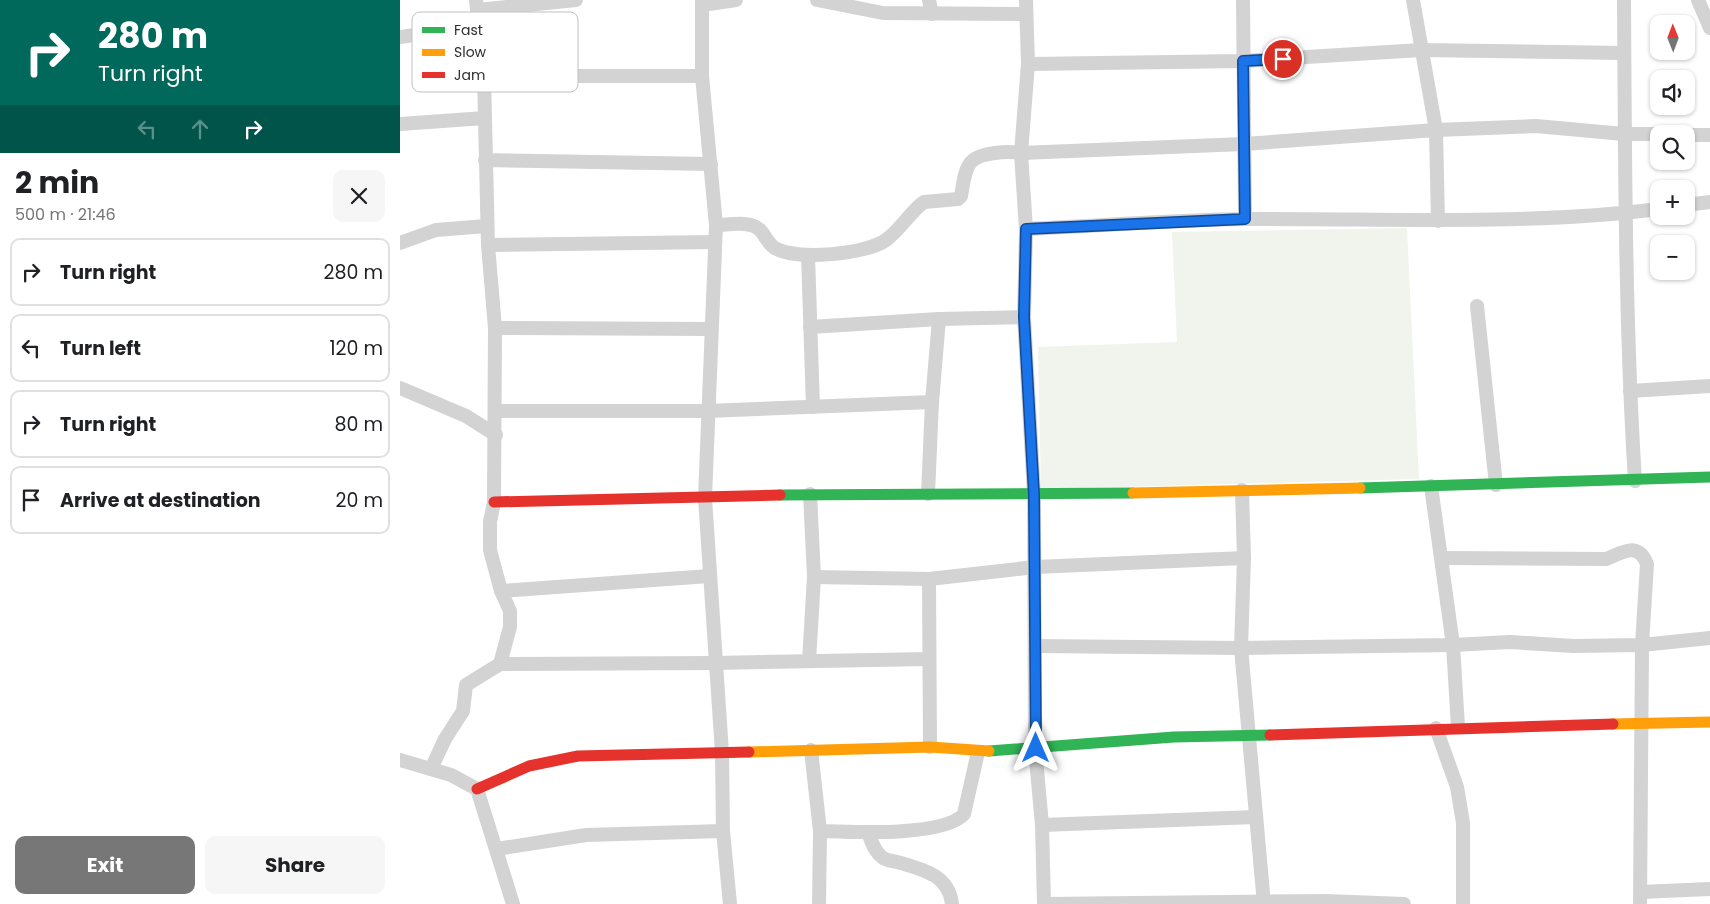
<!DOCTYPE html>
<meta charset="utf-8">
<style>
:root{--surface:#fff;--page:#f6f6f6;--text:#202124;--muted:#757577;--line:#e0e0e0;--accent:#777}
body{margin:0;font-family:Poppins,sans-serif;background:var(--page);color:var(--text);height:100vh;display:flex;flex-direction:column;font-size:19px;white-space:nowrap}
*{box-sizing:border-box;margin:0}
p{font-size:16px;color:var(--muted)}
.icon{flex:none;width:28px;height:28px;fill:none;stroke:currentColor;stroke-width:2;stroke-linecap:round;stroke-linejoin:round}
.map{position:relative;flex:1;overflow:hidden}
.drawer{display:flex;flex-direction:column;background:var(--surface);width:400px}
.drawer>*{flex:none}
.guide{background:#00695c;color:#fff;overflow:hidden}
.needle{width:32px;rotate:359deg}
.tools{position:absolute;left:1250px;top:15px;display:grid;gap:10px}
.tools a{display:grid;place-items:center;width:45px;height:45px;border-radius:10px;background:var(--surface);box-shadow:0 1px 4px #0004;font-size:25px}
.pin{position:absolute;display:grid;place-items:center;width:42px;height:42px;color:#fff;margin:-21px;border:2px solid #fff;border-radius:50%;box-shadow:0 1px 5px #0007}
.me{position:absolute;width:55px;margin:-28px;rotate:0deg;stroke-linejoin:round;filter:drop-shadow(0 0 4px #0008)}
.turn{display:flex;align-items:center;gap:18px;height:105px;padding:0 15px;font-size:22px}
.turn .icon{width:65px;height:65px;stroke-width:2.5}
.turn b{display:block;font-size:35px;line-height:42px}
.lanes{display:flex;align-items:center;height:48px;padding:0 15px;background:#0003;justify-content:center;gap:25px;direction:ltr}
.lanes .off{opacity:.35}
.round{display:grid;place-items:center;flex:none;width:52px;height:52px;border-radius:10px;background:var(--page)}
.overview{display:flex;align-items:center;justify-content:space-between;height:85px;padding:0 15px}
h1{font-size:30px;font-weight:700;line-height:38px}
.primary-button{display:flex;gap:10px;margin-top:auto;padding:10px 15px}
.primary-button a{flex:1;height:58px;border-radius:10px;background:var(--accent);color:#fff;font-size:20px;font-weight:700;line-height:58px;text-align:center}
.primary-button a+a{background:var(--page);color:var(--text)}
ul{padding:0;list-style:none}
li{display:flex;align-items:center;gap:15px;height:68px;margin:0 10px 8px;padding:0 5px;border:2px solid var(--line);border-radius:10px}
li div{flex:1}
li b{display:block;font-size:19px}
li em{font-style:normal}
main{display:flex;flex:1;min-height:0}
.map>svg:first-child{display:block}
</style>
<main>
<section class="drawer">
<div class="guide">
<div class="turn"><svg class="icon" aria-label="right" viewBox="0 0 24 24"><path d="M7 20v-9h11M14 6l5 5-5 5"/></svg><div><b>280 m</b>Turn right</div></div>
<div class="lanes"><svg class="icon off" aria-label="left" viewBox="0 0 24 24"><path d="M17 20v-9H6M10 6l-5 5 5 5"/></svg><svg class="icon off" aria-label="ahead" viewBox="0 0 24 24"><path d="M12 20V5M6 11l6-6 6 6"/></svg><svg class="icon" aria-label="right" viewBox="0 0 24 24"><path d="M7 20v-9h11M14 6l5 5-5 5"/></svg></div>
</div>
<div class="overview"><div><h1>2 min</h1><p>500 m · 21:46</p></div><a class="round"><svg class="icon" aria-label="close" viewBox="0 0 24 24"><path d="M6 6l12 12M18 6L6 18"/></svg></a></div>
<ul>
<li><svg class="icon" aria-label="right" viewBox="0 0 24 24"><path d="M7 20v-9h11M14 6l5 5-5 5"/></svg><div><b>Turn right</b></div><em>280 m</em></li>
<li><svg class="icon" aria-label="left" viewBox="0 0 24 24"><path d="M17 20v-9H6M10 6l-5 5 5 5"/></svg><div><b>Turn left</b></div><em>120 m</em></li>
<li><svg class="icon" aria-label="right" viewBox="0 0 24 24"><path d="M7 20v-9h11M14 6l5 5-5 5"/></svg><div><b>Turn right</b></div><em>80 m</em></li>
<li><svg class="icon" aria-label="arrive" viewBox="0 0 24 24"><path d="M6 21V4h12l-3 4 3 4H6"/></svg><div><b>Arrive at destination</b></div><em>20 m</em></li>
</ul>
<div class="primary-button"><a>Exit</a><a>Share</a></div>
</section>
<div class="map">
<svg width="1310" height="904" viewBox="0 0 1310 904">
<rect width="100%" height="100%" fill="#fff"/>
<polygon fill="#f0f4ec" points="1007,228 1019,479 641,489 638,347 777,342 772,232"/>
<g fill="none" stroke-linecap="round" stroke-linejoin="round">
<g stroke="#d3d3d3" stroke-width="14">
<polyline points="76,0 84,76 88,245 95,328 94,502 90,522 90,550 101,591 110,611 110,627 100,664"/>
<polyline points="302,0 302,76 316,225 305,498 322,753 323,831 330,904"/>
<polyline points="417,0 483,13 626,14"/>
<polyline points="529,0 532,14"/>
<polyline points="626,0 628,64 621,153 626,229 624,317 634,495 635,748 642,825 644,904"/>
<polyline points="843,0 845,219"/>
<polyline points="1013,0 1036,130 1038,221"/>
<path d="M1224 0C1225 160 1225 321 1235 481"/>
<polyline points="1298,0 1310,28"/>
<polyline points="302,5 336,0"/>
<polyline points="77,10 176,0"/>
<polyline points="0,37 22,34 80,36"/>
<polyline points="628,64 843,61 1021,50 1224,53"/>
<polyline points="84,76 302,76"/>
<polyline points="0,124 85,118"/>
<polyline points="1286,135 1310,135"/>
<polyline points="85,160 311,164"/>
<polyline points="1286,205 1310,202"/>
<path d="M316 225C328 225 350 220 360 230 365 235 368 244 375 248 396 261 467 254 486 240 501 229 510 212 524 202L558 199 561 196C563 186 564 170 571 162 580 152 608 151 621 153L844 144 1036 130 1136 126 1224 134H1259"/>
<path d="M626 229C699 226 772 220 846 219 983 218 1122 226 1259 209"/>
<polyline points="0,243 36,230 87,226"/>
<polyline points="88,245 315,242"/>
<polyline points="408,255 413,407"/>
<polyline points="1077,306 1096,485"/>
<polyline points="410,327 539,319 624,317"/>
<polyline points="95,328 310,329"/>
<polyline points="0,388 66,416 96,435"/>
<polyline points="1230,391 1310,386"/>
<polyline points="96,411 307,411 532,402"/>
<polyline points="1031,486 1053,645 1058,727"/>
<polyline points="842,490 844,558 841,648 864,904"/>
<polyline points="528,494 532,402 539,319"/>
<polyline points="414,577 529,579 635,567 844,558"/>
<polyline points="529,579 530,747"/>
<polyline points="101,591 309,576"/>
<path d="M635 646 841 648 1053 645 1110 642 1173 646 1242 645 1247 564C1238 541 1223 552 1206 559L1042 558"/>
<polyline points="409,661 414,577 410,494"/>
<polyline points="1036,728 1057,787 1063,823 1063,904"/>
<polyline points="411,750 420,831 419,904"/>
<polyline points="0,760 51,775 77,789 113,904"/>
<polyline points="31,769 45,739 63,711 66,685 100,664 315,663 529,659"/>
<polyline points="642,825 856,817"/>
<path d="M420 831C451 832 544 837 564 814L578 752"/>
<path d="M468 833C472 842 474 851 482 857 486 861 495 861 501 863 525 870 549 876 552 904"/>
<polyline points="97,849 186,835 323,831"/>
<polyline points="1241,892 1310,889"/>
<polyline points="644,904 926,901 1004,904"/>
<polyline points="1240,904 1242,645 1310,638"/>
</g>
<g stroke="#30b455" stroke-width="11">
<polyline points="960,488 1310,477"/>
<polyline points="380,495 733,493"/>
<polyline points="589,751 774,737 870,735"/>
</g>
<g stroke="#ff9f0a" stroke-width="11">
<polyline points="733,493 960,488"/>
<polyline points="1213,724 1310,722"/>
<polyline points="349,752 530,747 589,751"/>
</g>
<g stroke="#e5322d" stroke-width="11">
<polyline points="94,502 380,495"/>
<polyline points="870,735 1213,724"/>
<polyline points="77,789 129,766 178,756 349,752"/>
</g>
</g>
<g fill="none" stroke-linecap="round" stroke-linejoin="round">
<defs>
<polyline id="route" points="636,748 634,495 624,317 626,229 845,219 843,61 883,59"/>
</defs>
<use href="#route" stroke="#114b97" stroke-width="12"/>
<use href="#route" stroke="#1a73e8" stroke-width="9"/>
</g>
<rect x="12" y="12" width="166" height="80" rx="8" fill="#fff" stroke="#c0c0c0" stroke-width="1"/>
<rect x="22" y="27" width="23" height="6" fill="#30b455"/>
<rect x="22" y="49" width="23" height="7" fill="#ff9f0a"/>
<rect x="22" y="72" width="23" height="6" fill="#e5322d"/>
<g font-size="14" fill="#2e2e2e">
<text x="54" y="35">Fast</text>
<text x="54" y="57">Slow</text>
<text x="54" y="80">Jam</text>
</g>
</svg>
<div class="tools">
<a><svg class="needle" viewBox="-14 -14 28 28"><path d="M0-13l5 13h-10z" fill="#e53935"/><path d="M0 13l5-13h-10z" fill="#757577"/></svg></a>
<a><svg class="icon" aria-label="sound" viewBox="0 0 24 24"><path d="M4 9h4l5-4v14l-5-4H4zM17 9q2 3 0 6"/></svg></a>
<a><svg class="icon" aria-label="search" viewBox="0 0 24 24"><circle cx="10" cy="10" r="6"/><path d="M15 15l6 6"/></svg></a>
<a>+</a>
<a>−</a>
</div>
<div class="pin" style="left:883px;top:59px;background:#d93025"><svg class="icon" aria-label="arrive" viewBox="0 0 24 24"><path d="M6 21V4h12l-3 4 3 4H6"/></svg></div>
<svg class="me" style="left:636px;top:748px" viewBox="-20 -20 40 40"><path d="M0-17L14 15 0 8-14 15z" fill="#1a73e8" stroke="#fff" stroke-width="4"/></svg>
</div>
</main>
